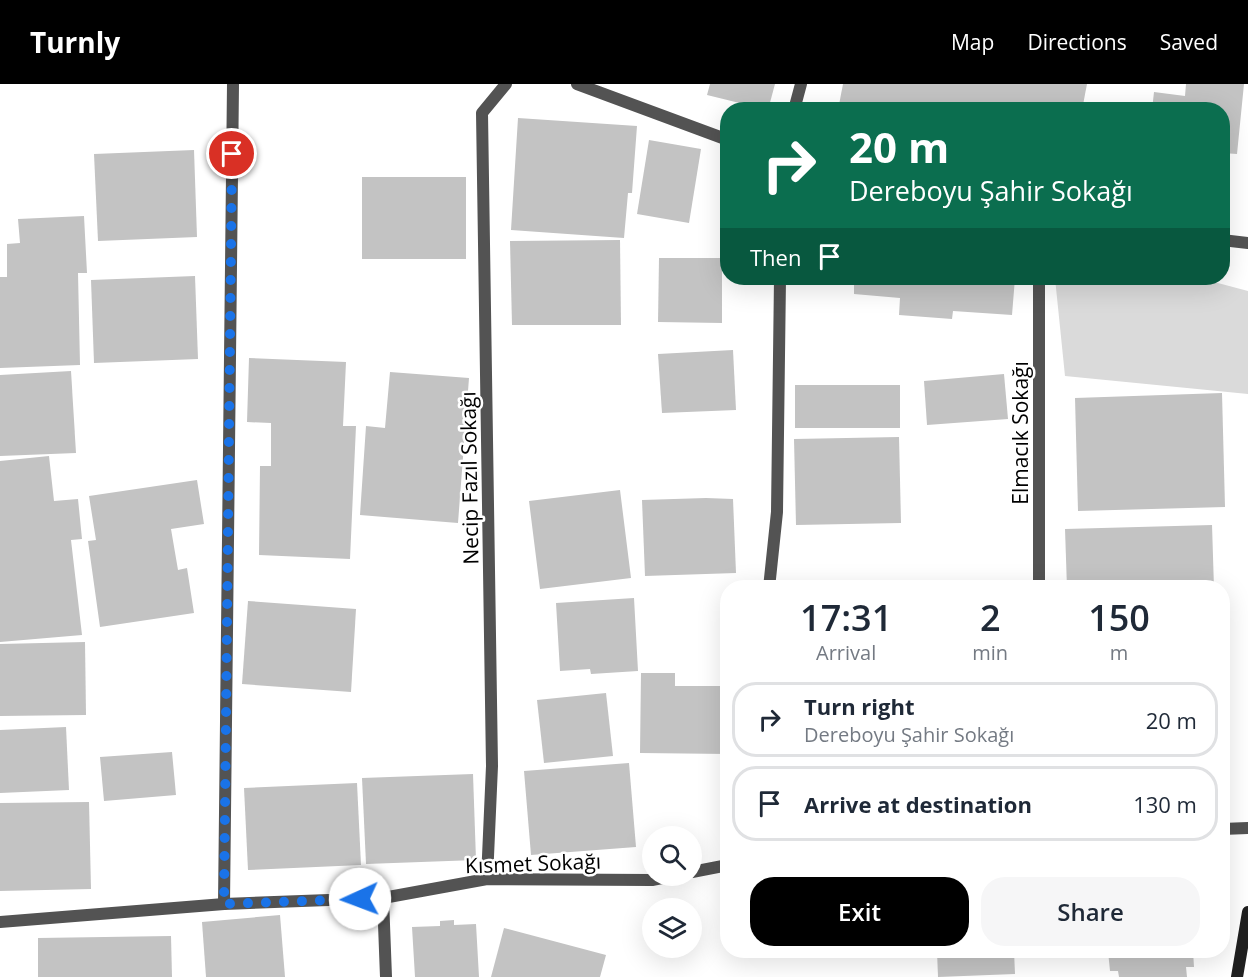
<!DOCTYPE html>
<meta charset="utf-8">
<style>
:root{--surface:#fff;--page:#f6f6f7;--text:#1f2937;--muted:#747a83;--line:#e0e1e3;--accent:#000}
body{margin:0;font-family:"Open Sans",sans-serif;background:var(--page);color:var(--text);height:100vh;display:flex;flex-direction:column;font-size:22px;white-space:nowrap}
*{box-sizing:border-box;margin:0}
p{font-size:20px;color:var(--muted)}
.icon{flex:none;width:33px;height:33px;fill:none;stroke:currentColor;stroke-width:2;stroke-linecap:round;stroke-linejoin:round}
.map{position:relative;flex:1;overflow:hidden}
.sheet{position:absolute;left:720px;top:496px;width:510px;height:378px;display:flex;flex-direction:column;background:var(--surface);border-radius:24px;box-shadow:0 6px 24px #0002}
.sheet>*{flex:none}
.guide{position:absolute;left:720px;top:18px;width:510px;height:183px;border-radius:24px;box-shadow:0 6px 24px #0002;background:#0b6e4f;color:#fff;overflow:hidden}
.tools{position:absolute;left:642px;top:742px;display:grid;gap:12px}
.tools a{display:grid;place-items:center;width:60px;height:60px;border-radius:50%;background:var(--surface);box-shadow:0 6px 24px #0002;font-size:30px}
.pin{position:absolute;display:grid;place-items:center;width:51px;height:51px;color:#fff;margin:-26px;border:3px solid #fff;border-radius:50%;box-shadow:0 2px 6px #0007}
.me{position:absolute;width:66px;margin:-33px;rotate:268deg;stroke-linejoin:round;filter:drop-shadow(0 0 4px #0008)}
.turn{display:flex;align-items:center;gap:21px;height:126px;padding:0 30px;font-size:27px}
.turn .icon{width:78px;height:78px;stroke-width:2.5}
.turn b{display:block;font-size:42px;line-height:51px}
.then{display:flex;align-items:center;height:57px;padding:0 30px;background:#0003;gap:12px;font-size:22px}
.eta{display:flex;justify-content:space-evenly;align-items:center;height:102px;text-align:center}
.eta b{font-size:36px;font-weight:600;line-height:42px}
.button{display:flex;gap:12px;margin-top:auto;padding:12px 30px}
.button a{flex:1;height:69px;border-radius:24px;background:var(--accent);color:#fff;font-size:24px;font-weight:600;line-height:69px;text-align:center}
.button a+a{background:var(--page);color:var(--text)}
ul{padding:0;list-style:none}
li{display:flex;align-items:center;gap:18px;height:75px;margin:0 12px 9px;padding:0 18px;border:3px solid var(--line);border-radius:24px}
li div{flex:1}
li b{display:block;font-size:22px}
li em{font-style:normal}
header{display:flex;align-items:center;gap:36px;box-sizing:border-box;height:84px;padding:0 30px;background:var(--accent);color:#fff}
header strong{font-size:28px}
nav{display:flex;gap:33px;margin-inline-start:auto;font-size:21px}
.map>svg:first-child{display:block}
</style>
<header>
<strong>Turnly</strong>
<nav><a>Map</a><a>Directions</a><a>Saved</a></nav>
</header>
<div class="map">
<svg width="1248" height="893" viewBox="0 0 1248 893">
<rect width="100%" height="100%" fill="#fff"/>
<polygon fill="#dadada" points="1055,194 1199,194 1248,207 1248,310 1065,292"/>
<g fill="#c3c3c3">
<polygon points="710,0 775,0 768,26 707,11"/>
<polygon points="843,0 1087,0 1082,26 838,26"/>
<polygon points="1186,0 1244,0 1237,70 1222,69 1222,26 1152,26 1154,8 1185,12"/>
<polygon points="518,34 637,42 632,109 628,109 624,154 511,146"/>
<polygon points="649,56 701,65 689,139 637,130"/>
<polygon points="194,66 197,153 98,157 94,70"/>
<rect x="362" y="93" width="104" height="82"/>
<polygon points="84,132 87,189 78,189 80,281 0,284 0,193 7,193 7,160 20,159 18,135"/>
<polygon points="620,156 621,241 512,241 510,157"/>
<polygon points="659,174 722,174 722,239 658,238"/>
<polygon points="195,192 198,275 94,279 91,196"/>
<polygon points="829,194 1015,194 1012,231 953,227 952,235 899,231 900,214 854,210 854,197"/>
<polygon points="733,266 736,326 662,329 658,270"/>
<polygon points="249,274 346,278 343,342 356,342 350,475 259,471 260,382 271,382 271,339 247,338"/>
<polygon points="71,287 76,369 0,372 0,291"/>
<polygon points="390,288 469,294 458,439 360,431 366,342 385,344"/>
<polygon points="1004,290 1008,335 927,341 924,297"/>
<rect x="795" y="301" width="105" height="43"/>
<polygon points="1222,309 1225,423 1078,427 1075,314"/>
<polygon points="899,353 901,439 796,441 794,355"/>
<polygon points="49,372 54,417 78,415 82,455 71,456 82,551 0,558 0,377"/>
<polygon points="197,396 204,440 171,445 178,486 187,484 194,529 100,543 88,457 96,456 89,412"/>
<polygon points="620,406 631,494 540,505 529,417"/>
<polygon points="706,414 733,415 736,489 645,492 642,416"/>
<polygon points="1212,441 1214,504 1067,504 1065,445"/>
<polygon points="634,514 638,587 591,590 590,585 560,587 556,519"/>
<polygon points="248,517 356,525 351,608 242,600"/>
<polygon points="85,558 86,631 0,632 0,560"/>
<polygon points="641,589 675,589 675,602 728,602 728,670 640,669"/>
<polygon points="606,609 613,672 544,679 537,616"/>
<polygon points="66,643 69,706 0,709 0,646"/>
<polygon points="172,668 176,711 104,717 100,673"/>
<polygon points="629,679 636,763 531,771 524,687"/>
<polygon points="473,690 476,776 366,780 362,694"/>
<polygon points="357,699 361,781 248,786 244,704"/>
<polygon points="89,718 91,805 0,807 0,719"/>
<polygon points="280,831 285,893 206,893 202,838"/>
<polygon points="454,836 454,841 476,840 479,893 415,893 412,843 440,842 440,837"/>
<polygon points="504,844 606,871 600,893 491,893"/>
<polygon points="171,852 172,893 38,893 38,854"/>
<polygon points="937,867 1014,867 1015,890 938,893"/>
<polygon points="1108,867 1193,867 1194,883 1186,883 1187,893 1119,893 1118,887 1110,887"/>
</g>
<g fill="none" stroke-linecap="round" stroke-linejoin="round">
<g stroke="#535353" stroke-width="12">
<polyline points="577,0 728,56"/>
<polyline points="794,26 801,0"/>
<polyline points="1222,156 1248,159"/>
<polyline points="769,504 777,428 780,194"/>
<polyline points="1039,504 1039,194"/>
<polyline points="1222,745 1248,744"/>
<polyline points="692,788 728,781"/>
<polyline points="487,795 492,682 482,29 506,0"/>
<polyline points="383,814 386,893"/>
<polyline points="224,820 233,0"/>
<polyline points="0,838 224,820 383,814 487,795 652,796 672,792"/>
</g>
<polyline stroke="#202020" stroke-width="12" points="1237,893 1248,828"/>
</g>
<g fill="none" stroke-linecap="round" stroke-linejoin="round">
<polyline stroke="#1a73e8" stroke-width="10" stroke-dasharray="0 18" points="232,70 224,820 360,815"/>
</g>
<g text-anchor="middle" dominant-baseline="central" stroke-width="5" stroke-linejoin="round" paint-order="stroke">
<g font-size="21" fill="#000" stroke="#fff">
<text transform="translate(1020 349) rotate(-90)">Elmacık Sokağı</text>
<text transform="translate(469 394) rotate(-91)">Necip Fazıl Sokağı</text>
<text transform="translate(533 779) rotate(-2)">Kısmet Sokağı</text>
</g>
</g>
</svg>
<div class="tools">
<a><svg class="icon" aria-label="search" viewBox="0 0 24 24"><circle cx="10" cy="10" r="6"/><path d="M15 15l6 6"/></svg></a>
<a><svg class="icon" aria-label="layers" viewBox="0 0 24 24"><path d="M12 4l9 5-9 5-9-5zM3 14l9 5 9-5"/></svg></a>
</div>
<div class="pin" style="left:232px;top:70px;background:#d93025"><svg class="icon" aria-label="arrive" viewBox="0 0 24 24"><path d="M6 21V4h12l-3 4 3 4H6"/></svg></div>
<svg class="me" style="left:360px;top:815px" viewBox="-20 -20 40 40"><circle r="19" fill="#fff"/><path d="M0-13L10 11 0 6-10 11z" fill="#1a73e8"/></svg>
<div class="guide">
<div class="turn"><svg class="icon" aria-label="right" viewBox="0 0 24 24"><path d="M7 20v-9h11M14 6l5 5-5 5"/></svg><div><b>20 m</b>Dereboyu Şahir Sokağı</div></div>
<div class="then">Then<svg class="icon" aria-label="arrive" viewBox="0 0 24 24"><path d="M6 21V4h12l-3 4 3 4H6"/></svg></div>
</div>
<section class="sheet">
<div class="eta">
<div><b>17:31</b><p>Arrival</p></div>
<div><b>2</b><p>min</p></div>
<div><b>150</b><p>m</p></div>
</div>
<ul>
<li><svg class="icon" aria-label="right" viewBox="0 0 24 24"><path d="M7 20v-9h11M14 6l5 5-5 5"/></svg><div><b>Turn right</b><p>Dereboyu Şahir Sokağı</p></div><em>20 m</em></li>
<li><svg class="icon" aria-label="arrive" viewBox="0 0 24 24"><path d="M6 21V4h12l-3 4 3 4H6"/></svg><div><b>Arrive at destination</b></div><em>130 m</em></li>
</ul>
<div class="button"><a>Exit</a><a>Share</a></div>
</section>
</div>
